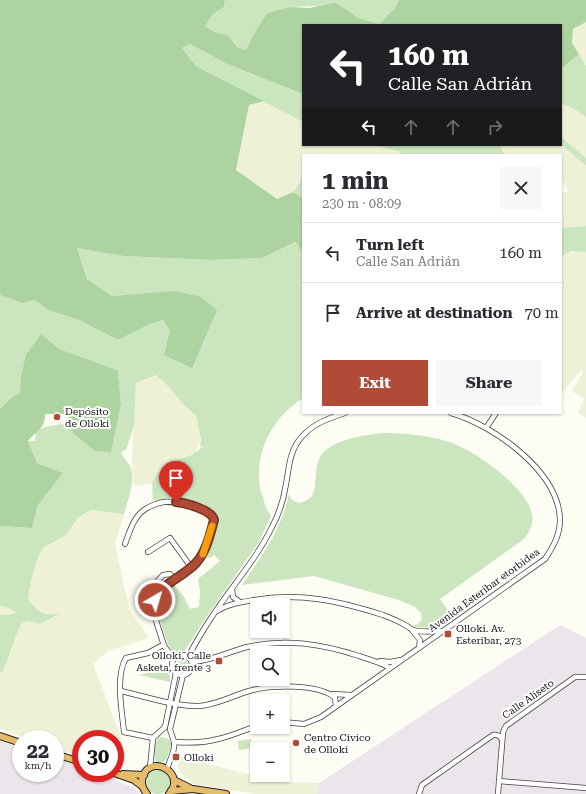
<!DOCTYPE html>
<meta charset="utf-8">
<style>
:root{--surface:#fff;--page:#f7f7f7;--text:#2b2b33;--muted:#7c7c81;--line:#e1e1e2;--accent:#b04b37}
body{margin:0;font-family:"Roboto Serif",serif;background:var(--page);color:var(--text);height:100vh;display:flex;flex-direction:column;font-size:15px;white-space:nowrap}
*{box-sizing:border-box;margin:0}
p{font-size:13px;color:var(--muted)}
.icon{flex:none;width:22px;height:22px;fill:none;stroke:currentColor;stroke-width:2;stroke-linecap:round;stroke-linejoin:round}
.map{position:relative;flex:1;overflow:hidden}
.side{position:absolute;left:302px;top:154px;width:260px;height:260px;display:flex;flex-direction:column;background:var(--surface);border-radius:0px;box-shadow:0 1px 3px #0004}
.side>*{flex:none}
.hud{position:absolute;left:302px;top:24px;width:260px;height:122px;border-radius:0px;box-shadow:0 1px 3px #0004;background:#202124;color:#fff;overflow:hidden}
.buttons{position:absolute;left:250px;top:598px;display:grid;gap:8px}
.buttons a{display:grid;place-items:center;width:40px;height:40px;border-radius:0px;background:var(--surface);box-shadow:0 1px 3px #0004;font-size:20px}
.speed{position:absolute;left:12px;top:730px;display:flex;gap:8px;font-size:20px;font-weight:700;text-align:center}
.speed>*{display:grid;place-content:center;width:52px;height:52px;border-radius:50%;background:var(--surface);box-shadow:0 1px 3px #0004;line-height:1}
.speed small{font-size:10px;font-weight:400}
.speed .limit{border:6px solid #d22;background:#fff;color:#111}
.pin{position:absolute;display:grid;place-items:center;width:34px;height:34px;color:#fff;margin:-41px -17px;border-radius:50% 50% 50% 0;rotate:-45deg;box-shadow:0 0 4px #0007}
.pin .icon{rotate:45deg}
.me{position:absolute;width:44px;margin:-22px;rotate:38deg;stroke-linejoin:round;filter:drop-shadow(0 0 3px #0008)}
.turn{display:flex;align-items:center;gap:14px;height:84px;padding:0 20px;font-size:18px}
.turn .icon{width:52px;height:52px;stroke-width:2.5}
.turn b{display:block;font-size:28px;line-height:34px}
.lanes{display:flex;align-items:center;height:38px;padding:0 20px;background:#0003;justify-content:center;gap:20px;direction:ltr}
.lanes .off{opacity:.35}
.round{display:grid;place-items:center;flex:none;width:42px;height:42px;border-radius:0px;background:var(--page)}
.headline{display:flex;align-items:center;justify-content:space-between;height:68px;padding:0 20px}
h1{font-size:24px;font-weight:700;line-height:30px}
.button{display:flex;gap:8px;margin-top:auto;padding:8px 20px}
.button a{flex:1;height:46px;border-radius:0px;background:var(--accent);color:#fff;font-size:16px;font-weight:700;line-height:46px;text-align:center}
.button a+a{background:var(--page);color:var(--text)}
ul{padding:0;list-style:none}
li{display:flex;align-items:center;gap:12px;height:60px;padding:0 20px;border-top:1px solid var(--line)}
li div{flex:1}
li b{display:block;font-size:15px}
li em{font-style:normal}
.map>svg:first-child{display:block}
</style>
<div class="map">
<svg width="586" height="794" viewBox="0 0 586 794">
<rect width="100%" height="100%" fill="#fdfdf3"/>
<g fill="#ece5ec">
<polygon points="560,625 586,638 586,794 317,794 319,783"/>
<polygon points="0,741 21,748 21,773 55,773 55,759 81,767 81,773 100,773 107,776 134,788 140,794 0,794"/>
</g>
<g fill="#eef1d5">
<polygon points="586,22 586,65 572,43 573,29"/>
<polygon points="264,101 303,122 303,145 374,145 402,152 399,155 303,155 303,178 293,192 277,200 236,170 249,105"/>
<polygon points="561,104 573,108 586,114 586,158 561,137"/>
<polygon points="561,144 586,166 586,226 561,228 561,192 568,191 561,178 561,155 506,155 501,145"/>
<polygon points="579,251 586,252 586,418 578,413 584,399 572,391 583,372 582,369 561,394 561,255 568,252"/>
<polygon points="156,375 168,386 183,404 196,416 201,439 195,454 163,467 156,475 152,483 135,486 133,482 132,458 136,383"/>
<polygon points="93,510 115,511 124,514 115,543 129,609 149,638 108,651 93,664 121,737 122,748 117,763 115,766 115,739 81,739 81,757 55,748 55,739 30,739 0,729 0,672 2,673 9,657 15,635 22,623 29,621 40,624 59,614 49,616 38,610 28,599 31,580 38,557 44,547 66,535 78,517"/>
<polygon points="0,606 9,608 17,613 7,615 0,615"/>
<polygon points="181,757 278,782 319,783 317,794 255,794 193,784 179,771 178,762"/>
</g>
<g fill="#cbe5bf">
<polygon points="225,0 399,0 395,8 379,24 359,18 335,2 317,6 290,7 267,13 253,35 246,50 237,47 228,35 217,33 205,26 213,14 224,7"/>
<polygon points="190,44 227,64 303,94 303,122 196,66 182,48"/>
<polygon points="579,54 586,66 586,117 573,108 561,104 561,69"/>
<polygon points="561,137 586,158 586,166 561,144"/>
<polygon points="374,145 500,145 505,155 399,155 401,152"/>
<polygon points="303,178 303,199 293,192"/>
<polygon points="586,226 586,252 571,251 561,256 561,228"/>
<path d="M297 242 303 253V398C277 415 260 441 259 472 258 479 260 487 261 494H262L266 508 271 516 259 542 209 613 187 647 184 651 174 653C168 647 167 641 164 633 155 608 153 602 173 583L184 597 190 609 199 607 200 592 198 579 220 561 214 555 210 558 205 557 215 524 218 522 213 511 183 498H170L153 500 152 483 156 475 171 462 192 455 204 446 200 447 201 439 196 416 183 404 168 386 156 375 136 383 134 426 126 450 121 452C123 458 129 463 131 468 135 484 128 499 124 514L92 510 78 517 66 535 44 547 38 557 31 580 28 599C40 613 43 617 61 613L40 624 29 621 22 623C13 639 10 657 2 673L0 672V615H7L16 613 9 608 0 606V528L1 526 32 528 38 505 63 473 37 463 28 441H35L36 431C56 420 94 424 116 424L121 404 118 372 101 364 59 349 21 377 20 392 11 398 0 409V295L22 303 35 300 48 310 79 320 118 340 150 324 163 320 170 331 217 310 129 295 112 296 87 279 77 248 123 256 210 260 262 258Z"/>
<path d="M383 433C405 433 427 435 449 442 474 450 526 486 532 514 534 523 530 531 524 539L440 599 453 618C440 628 428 629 412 626L418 624 422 619 421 613 415 607 399 600 314 576 242 585C262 556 282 528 289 494L292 500 299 503C303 502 309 500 312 496 318 485 313 466 322 454 334 439 365 435 383 433Z"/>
<circle cx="182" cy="665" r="6"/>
<polygon points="167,668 170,676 170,682 139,675"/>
<path d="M160 737C166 737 170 739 172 745L166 760 163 762H156C152 755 153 742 160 737Z"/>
<polygon points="251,739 253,748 239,750 238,741"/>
<circle cx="158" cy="782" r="12"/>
</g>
<g fill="#add4a0">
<polygon points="0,0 225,0 224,7 213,14 205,26 217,33 228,35 237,47 246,50 253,35 267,13 290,7 310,8 335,2 359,18 379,24 395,8 399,0 586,0 586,22 573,29 572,43 579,54 561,69 561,25 303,25 303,94 227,64 190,44 182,48 196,66 264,101 249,105 236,170 277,199 293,192 303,199 303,253 296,242 262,258 210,260 123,256 77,248 87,279 112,296 174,291 199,296 217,310 192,368 164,355 170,331 163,320 150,324 118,340 79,320 48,310 35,300 22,303 0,295"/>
<path d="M41 334 59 349 101 364 118 371 121 404 111 452 95 451 73 433 68 421V414H45C45 429 37 430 28 441L37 463 63 473 38 505 32 528 1 526 0 528V409L11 398 20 392 21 377 26 355Z"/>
</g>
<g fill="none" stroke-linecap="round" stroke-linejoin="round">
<defs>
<g id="minor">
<polyline points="486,428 496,413"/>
<path d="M125 544C130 531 133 518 144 510 150 506 157 503 164 502 175 501 215 508 213 522 211 536 205 554 195 564 171 588 143 586 159 630 164 644 162 647 175 658"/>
<polyline points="148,552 170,538 191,567"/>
<polyline points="232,589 233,597 240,602"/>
<polyline points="149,604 148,591 163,575 170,574 175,579"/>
<path d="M217 611C228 604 242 602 254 600 300 592 339 601 383 615 391 618 398 621 405 625 408 626 410 629 413 630 422 633 434 631 443 631"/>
<polyline points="412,630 420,640 419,648"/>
<circle cx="182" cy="665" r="10"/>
<path d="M188 657C195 644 203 630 211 618 231 587 256 560 272 527 279 514 284 498 286 484 289 469 289 456 297 443 309 425 326 419 345 413"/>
<polyline points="380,661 390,662 401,660"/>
<path d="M192 662C212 661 228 652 247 647 286 638 322 644 359 656 370 660 380 662 390 668"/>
<path d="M121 691C143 696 177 707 199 706 216 705 232 696 249 691 269 685 319 683 335 698L336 706"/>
<polyline points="333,694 351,695"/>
<path d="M283 722 304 724 321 717 545 559C553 547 560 535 560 520 559 471 493 425 451 413"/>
<path d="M153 738 124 732C122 711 115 676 126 658L148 653 163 645"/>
<path d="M174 742C189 743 204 743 218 739 232 736 244 730 257 726"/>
<polyline points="150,768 153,738 165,727 176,673"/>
<path d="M167 769C169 761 176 750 174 742 173 737 171 734 170 729L183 675"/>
<polyline points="499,781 586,788"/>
<path d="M419 794 422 785 493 735C498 734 500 736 502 740"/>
<polyline points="498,794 503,732 506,726 575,677 586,677"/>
</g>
<g id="highway">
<polyline points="0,736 21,743"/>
<polyline points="55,754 81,762"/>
<polyline points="114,773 134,780 142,786"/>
<polyline points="123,774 144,775"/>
<polyline points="174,780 190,788"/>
<polyline points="171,791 193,789 226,794"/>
<path d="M147 794C143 789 140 783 143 776 152 753 187 774 169 794"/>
</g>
</defs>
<use href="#minor" stroke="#424242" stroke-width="6"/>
<use href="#highway" stroke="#202020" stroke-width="8"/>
<use href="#minor" stroke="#fff" stroke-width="4.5"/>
<use href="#highway" stroke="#e4bc6b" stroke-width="6"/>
</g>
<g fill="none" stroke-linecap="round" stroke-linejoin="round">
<defs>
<path id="route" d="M155 600C163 582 183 577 196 563 206 552 210 535 214 520 212 510 186 503 176 502"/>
</defs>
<use href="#route" stroke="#723124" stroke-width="10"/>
<use href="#route" stroke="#b04b37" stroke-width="7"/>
<polyline stroke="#f59e0b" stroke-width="7" points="203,554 212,526"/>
</g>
<g fill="#b04b37" stroke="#fff" stroke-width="1.5">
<circle cx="57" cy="417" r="4"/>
<rect x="444" y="630" width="8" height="8" rx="2"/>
<rect x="215" y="657" width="8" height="8" rx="2"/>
<circle cx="296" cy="743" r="4"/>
<rect x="172" y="753" width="8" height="8" rx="2"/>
</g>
<g text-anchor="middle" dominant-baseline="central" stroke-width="4" stroke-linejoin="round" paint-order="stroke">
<g font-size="10" fill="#0f0f0f" stroke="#fff" text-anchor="start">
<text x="65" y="411">Depósito<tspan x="65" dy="12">de Olloki</tspan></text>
<text x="456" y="628">Olloki. Av.<tspan x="456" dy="12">Esteribar, 273</tspan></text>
<text x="211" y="655" text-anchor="end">Olloki, Calle<tspan x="211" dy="12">Asketa, frente 3</tspan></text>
<text x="304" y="737">Centro Cívico<tspan x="304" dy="12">de Olloki</tspan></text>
<text x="184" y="757">Olloki</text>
</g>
<g font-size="10" fill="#0f0f0f" stroke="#fff">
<text transform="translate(484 590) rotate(-36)">Avenida Esteribar etorbidea</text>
<text transform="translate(528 699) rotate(-35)">Calle Aliseto</text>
</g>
</g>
</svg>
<div class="buttons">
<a><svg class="icon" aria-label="sound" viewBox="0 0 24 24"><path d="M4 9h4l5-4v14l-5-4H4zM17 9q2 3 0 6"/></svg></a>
<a><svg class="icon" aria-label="search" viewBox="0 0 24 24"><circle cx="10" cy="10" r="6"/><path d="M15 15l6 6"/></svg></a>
<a>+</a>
<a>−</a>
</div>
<div class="speed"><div>22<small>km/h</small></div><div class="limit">30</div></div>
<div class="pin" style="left:176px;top:502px;background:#d93025"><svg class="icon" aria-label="arrive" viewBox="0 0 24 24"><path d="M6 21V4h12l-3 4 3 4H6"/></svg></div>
<svg class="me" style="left:155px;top:600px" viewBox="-20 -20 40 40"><circle r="17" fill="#b04b37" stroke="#fff" stroke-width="3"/><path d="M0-11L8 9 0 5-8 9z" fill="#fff"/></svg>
<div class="hud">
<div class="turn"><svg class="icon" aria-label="left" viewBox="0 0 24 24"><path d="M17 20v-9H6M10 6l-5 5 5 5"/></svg><div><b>160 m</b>Calle San Adrián</div></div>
<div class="lanes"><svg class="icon" aria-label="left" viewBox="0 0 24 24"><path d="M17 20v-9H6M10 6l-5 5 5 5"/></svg><svg class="icon off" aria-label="ahead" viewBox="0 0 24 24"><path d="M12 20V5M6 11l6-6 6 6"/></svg><svg class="icon off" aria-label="ahead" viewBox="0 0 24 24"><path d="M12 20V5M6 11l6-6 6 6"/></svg><svg class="icon off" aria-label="right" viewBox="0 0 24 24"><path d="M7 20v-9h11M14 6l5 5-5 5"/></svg></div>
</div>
<section class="side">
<div class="headline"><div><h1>1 min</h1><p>230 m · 08:09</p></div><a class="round"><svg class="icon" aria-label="close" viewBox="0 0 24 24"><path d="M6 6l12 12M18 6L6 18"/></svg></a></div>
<ul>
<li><svg class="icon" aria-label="left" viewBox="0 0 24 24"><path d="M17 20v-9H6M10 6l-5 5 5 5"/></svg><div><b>Turn left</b><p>Calle San Adrián</p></div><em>160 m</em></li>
<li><svg class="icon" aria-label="arrive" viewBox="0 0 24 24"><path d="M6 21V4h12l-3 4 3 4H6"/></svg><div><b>Arrive at destination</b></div><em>70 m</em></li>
</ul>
<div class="button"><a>Exit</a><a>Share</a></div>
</section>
</div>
